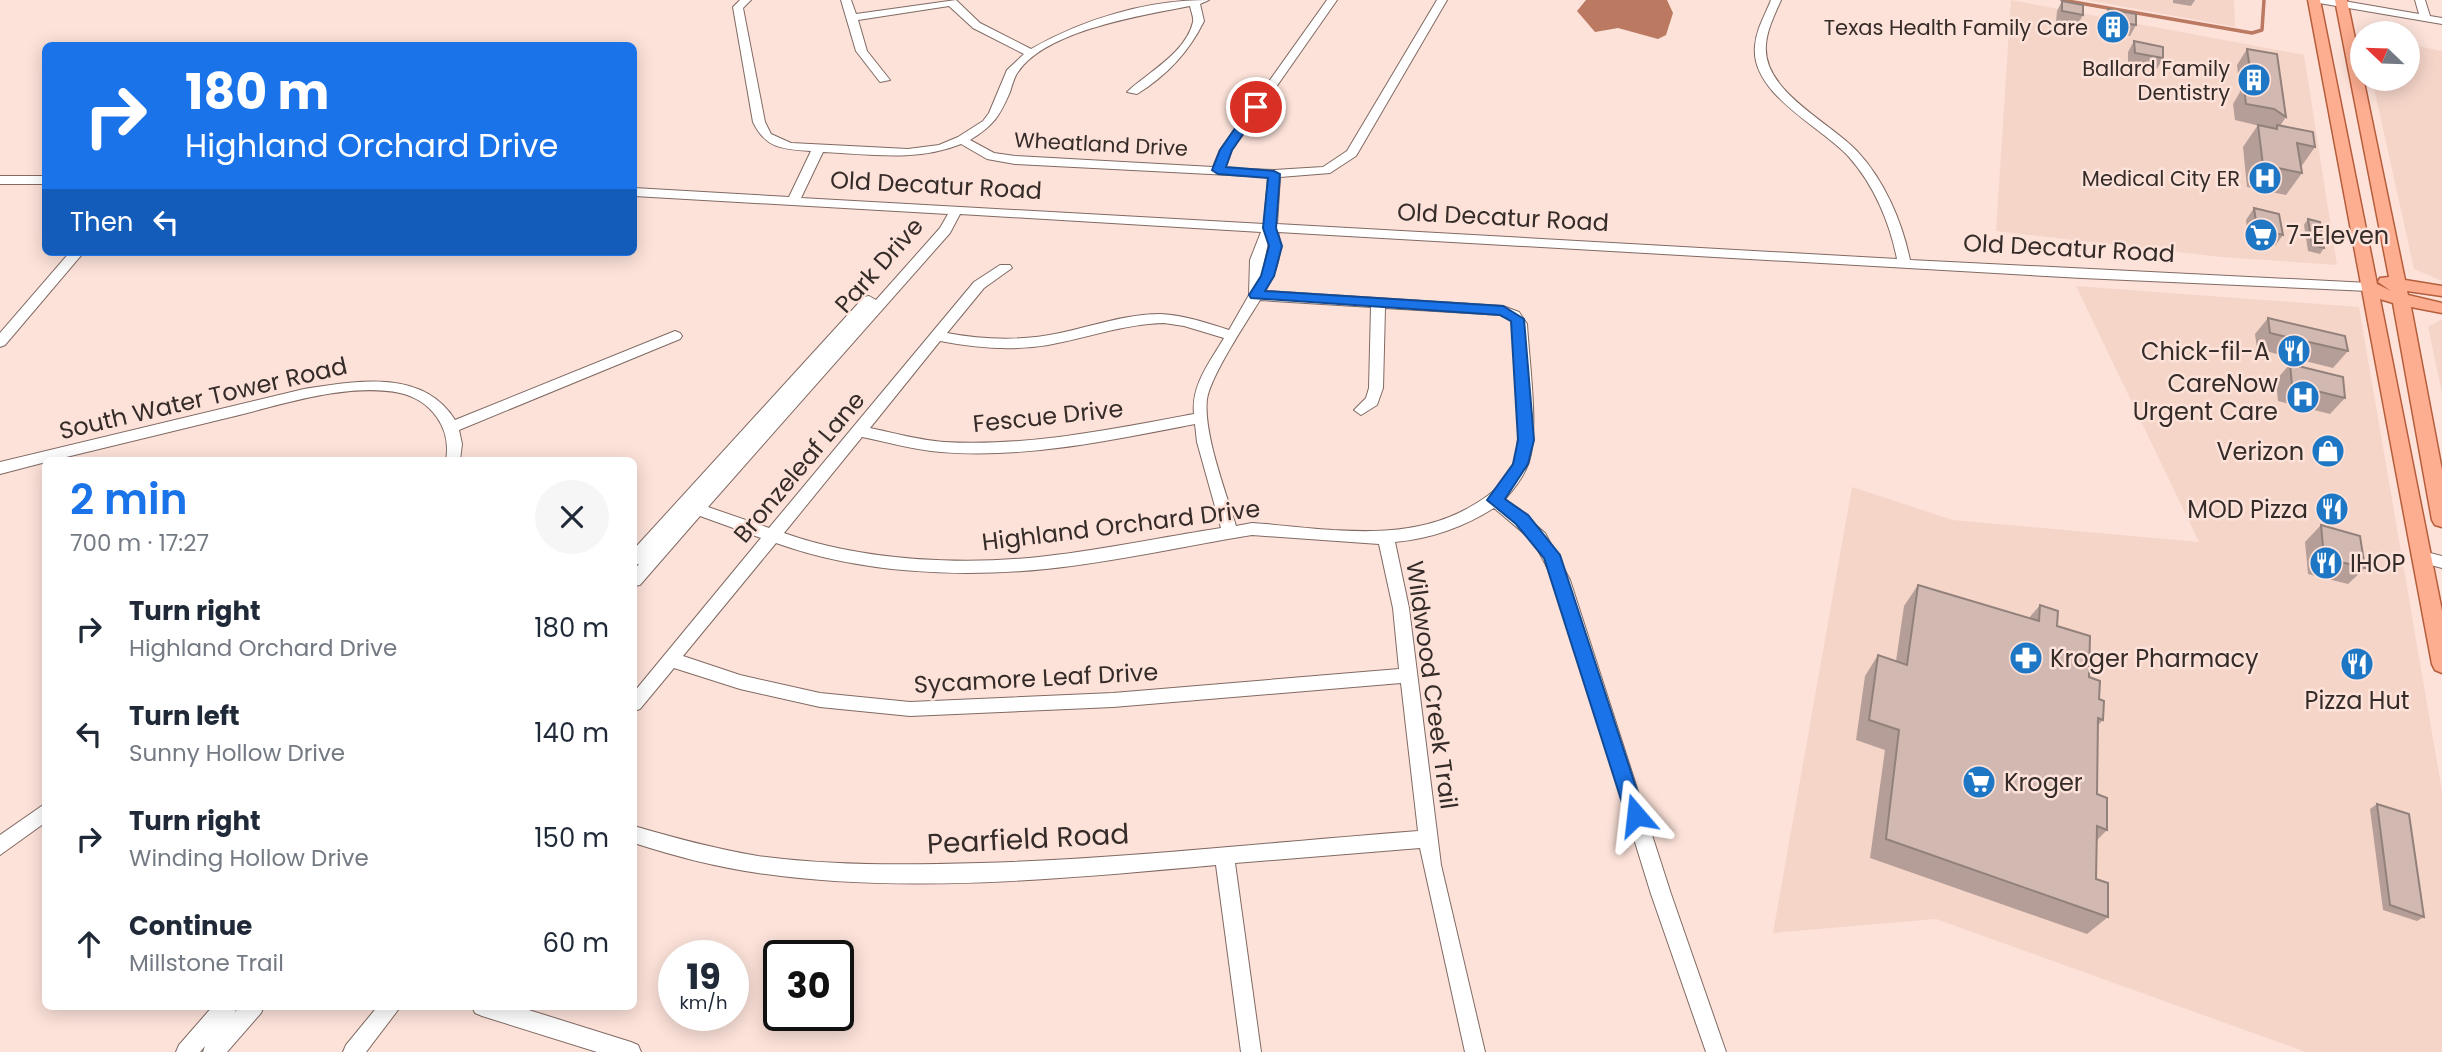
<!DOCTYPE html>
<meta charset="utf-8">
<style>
:root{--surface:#fff;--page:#f6f6f7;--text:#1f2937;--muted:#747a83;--accent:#1a73e8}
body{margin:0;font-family:Poppins,sans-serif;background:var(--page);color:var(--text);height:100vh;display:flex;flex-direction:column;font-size:26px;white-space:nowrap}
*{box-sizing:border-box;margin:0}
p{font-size:23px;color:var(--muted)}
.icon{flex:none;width:38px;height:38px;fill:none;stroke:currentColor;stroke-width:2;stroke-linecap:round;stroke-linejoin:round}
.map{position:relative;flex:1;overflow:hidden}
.side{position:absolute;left:42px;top:457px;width:595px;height:553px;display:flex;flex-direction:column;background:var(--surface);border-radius:10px;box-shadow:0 4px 18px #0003}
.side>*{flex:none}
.banner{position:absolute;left:42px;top:42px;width:595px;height:214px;border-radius:10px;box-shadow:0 4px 18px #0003;background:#1a73e8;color:#fff;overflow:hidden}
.needle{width:46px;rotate:293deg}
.fabs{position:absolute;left:2350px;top:21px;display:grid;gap:14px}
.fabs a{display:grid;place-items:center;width:70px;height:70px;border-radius:50%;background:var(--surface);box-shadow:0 4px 18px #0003;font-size:35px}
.speed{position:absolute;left:658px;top:940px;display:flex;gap:14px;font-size:35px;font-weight:700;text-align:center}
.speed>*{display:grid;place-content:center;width:91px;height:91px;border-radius:50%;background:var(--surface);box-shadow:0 4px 18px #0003;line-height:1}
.speed small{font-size:18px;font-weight:400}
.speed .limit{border:4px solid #111;border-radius:10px;background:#fff;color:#111}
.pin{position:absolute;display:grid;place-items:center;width:60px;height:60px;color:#fff;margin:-30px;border:4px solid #fff;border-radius:50%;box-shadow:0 2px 7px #0007}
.me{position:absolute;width:77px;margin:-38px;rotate:343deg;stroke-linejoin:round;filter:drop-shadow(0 0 5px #0008)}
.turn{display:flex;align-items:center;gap:24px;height:147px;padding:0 28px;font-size:32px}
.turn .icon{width:91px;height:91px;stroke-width:2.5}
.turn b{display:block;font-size:49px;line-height:60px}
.then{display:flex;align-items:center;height:66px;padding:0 28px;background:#0003;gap:14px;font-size:26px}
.round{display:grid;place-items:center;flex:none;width:74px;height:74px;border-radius:37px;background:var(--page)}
.head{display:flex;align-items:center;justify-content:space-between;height:119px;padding:0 28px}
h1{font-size:42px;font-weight:600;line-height:52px;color:var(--accent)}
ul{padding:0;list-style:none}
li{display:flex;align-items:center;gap:21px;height:105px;padding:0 28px}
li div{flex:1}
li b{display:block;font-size:26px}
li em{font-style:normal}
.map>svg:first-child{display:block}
</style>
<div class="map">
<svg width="2442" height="1052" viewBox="0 0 2442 1052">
<rect width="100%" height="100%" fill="#fce2d9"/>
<g fill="#f6d5c9">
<polygon points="2011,0 2304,55 2337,265 2221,257 1996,231"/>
<polygon points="2087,0 2234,0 2235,27"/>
<polygon points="2408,44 2442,51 2442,281 2414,269 2372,79 2408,79"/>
<polygon points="2076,286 2359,307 2442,791 2442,1052 2306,1052 1936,919 1773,933 1852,487 1953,520 2199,542"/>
<polygon points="2442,319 2442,393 2428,327"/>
</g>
<polygon fill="#bb7962" points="1586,0 1667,0 1673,13 1666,35 1658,39 1618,28 1595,32 1577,11"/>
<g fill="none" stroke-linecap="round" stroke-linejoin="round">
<polyline stroke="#bb7962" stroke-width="3.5" points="2062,0 2252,33 2262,30 2264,0"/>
<defs>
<g id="minor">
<path d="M740 0H751L743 8 765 122 771 134 791 143 908 149 939 145 958 137 983 121 989 113 1007 70 1024 54 973 28 949 6 858 20 867 51 890 80 880 82 856 51 841 0H851L856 14 956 0 980 23 1031 49C1085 18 1148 0 1209 0L1200 4 1204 21C1189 52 1166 76 1137 94L1127 92C1147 73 1186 53 1193 22 1194 18 1191 11 1190 6 1144 15 1046 30 1018 72 1014 77 1012 86 1010 92 999 117 994 125 970 140L994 153 1015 156 1213 167 1220 150 1327 0H1337L1232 150 1225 168 1274 170 1323 167 1347 151 1437 0H1447L1356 156 1330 173 1280 177 1277 224 1897 259C1890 223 1874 185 1849 157 1822 127 1750 94 1755 46 1756 30 1765 15 1771 0H1781C1775 14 1767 29 1766 45 1762 91 1830 122 1857 151 1884 180 1902 221 1910 260L2369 283 2376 287 2369 291 2082 278 1278 232C1284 253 1276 273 1265 291L1503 306 1519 312 1527 324C1529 360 1539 430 1529 462 1524 476 1514 489 1505 499L1545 533 1570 580 1671 894 1726 1052H1706L1651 894 1554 580 1533 541 1494 508C1464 527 1430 539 1395 542L1409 608 1441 865 1485 1052H1465L1420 848 1235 863 1261 1052H1241L1216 865C1070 878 903 895 758 873 716 867 674 856 634 843V826C675 838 716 849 758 856 830 866 906 865 980 863 1126 859 1272 842 1418 831L1401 683 1113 707 910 716 820 707 740 689 674 668 640 709 634 711V692L761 538 700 516 640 585 634 586V570L639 564 634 565V549L864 297 869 296 876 300 940 228 948 214 634 196V188L789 197 811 151C783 149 766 149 753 122L733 7ZM961 144 987 159 1015 164 1268 177 1264 224 801 198 823 152C869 154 917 162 961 144ZM960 214 1261 232 1250 260 1249 295 1229 330C1207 323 1184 315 1160 314 1126 314 1093 326 1060 333 1023 341 984 340 947 333L984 288 1012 268 1010 265H1000L974 282 769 528 708 507 950 233ZM1268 243 1269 246 1262 271ZM1260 300 1371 307 1369 388 1366 398 1354 410 1361 415 1377 405 1383 388 1385 308 1502 315 1509 318 1513 324C1515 360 1524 430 1514 462 1508 480 1491 495 1475 504 1408 546 1326 528 1252 523L1236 526C1226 492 1203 433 1207 399 1211 375 1246 323 1260 300ZM1164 323 1184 326 1224 338C1210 362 1191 385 1194 414 1112 429 1028 447 944 442 919 440 894 433 870 428L940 341C976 348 1012 351 1048 345 1087 338 1124 324 1164 323ZM1195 424 1197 442 1221 528C1163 537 1106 549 1047 556 965 566 862 561 784 533L862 437C888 442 914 450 941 452 1025 459 1112 440 1195 424ZM1252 535 1379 544 1393 608 1399 669 1113 693 910 702 820 693 740 675 683 656 776 543C860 573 957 578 1046 569 1115 562 1184 546 1252 535Z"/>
<polygon points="2314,0 2338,0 2419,14 2415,0 2425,0 2430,16 2442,18 2442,24 2319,3"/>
<rect x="0" y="176" width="46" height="8"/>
<polygon points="70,252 84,252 5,345 0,347 0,333"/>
<path d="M675 331 680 333 682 336 680 339 459 430 462 444 460 460H446C452 428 431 400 400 393 348 382 281 405 231 417 172 431 113 446 54 460H46V462L0 474V462L304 389C355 381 423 368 455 420Z"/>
<polygon points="2422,551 2442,556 2442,568 2416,561 2414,557 2416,553"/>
<polygon points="46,803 46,822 0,855 0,835"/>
<polygon points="213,1006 237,1006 235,1012 240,1006 264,1006 261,1013 227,1052 203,1052 205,1046 200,1052 176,1052 179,1045"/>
<polygon points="378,1006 401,1006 366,1052 343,1052 346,1045"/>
<polygon points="472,1006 516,1006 631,1042 638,1045 641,1052 597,1052 482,1016 475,1013"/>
</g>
<polygon id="major" points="2308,0 2320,0 2377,284 2391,291 2378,282 2380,278 2389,277 2335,0 2347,0 2405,280 2442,286 2442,296 2407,291 2408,295 2442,303 2442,313 2411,307 2442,470 2442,527 2435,525 2432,520 2393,303 2380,299 2442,611 2442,673 2435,670 2432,664"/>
</defs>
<use href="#minor" stroke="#806a63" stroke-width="2"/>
<use href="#major" stroke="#b65d3c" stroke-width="3"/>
<use href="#minor" fill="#fff" fill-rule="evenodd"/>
<use href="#major" fill="#fdae91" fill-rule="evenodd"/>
</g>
<g fill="#b49e97">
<polygon points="2173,0 2195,0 2191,6 2173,3"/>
<polygon points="2062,1 2083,15 2077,26 2056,22 2057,11"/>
<polygon points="2108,9 2136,25 2130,36 2103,31 2103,20"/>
<polygon points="2134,41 2163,58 2157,69 2128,64 2128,52"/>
<polygon points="2247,49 2286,117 2280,126 2315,147 2301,167 2302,173 2286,195 2247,187 2243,147 2258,125 2264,127 2235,120 2233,104 2240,92 2237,65"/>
<polygon points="2254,208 2283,235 2275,246 2248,240 2246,220"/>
<polygon points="2308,219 2324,248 2320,254 2308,251 2304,225"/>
<polygon points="2268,318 2348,351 2333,368 2257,349 2255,334"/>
<polygon points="2290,364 2345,398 2330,414 2278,401 2276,380"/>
<polygon points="2321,525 2365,568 2348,584 2308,574 2305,542"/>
<polygon points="1918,585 2029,618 2040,605 2057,626 2089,677 2099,699 2103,720 2098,725 2097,794 2107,830 2097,840 2096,879 2108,917 2087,934 1870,858 1885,750 1856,740 1865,676 1878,655 1896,661 1904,606"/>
<polygon points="2377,804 2424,917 2417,921 2383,910 2370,809"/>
</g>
<g fill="#d1b8b0" stroke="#92817b" stroke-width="2">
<polygon points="2062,1 2083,5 2083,15 2062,11"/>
<polygon points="2108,9 2136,14 2136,25 2108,20"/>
<polygon points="2134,41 2163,47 2163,58 2135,53"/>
<polygon points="2247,49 2277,54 2286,117 2274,109 2246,104 2244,88 2253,89"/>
<polygon points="2258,125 2277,129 2277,125 2313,132 2315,147 2297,143 2302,173 2263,165"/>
<polygon points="2254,208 2279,214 2283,235 2257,229"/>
<polygon points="2308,219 2320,222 2324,248 2312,245"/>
<polygon points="2268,318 2345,336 2348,351 2270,333"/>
<polygon points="2290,364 2343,377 2345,398 2292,385"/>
<polygon points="2321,525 2360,536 2365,568 2324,558"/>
<polygon points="1918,585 2039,621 2040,605 2058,611 2057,626 2090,636 2089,677 2100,681 2099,699 2104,701 2103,720 2098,718 2097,794 2107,798 2107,830 2097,826 2096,879 2108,883 2108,917 1886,839 1899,730 1869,720 1878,655 1907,665"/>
<polygon points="2377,804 2409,814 2424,917 2390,905"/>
</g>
<polygon fill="#1a73e8" stroke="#114b97" stroke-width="2" points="1252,104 1262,107 1232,150 1226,167 1274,171 1280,174 1276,228 1282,246 1274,276 1265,291 1503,306 1524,319 1534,440 1528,464 1505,499 1528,515 1560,555 1645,815 1643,821 1636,824 1629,821 1626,815 1544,558 1516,524 1487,500 1513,464 1518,440 1511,321 1500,315 1251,298 1249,295 1261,276 1269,246 1263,228 1268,178 1218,174 1212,170 1220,150"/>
<defs>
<symbol id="building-disc" viewBox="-11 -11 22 22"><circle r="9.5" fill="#1e77c4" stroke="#fce2d9"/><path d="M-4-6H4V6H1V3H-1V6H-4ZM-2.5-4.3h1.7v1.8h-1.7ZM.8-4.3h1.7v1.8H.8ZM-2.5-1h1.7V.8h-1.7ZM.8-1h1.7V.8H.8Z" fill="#fff"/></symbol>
<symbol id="hospital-disc" viewBox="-11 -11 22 22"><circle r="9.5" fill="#1e77c4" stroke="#fce2d9"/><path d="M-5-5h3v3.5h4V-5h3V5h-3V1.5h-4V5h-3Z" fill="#fff"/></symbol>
<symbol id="supermarket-disc" viewBox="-11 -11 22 22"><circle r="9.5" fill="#1e77c4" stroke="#fce2d9"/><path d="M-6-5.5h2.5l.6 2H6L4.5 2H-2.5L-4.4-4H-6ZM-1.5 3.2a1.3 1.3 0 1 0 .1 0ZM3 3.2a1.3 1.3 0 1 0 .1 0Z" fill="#fff"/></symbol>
<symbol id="restaurant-disc" viewBox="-11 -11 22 22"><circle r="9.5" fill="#1e77c4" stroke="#fce2d9"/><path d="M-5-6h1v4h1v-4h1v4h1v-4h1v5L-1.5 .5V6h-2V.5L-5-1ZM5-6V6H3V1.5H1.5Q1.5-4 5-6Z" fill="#fff"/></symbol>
<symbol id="shop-disc" viewBox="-11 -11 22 22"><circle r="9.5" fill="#1e77c4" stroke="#fce2d9"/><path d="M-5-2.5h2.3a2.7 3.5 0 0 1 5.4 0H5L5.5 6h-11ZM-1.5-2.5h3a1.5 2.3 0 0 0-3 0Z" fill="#fff"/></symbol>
<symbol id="pharmacy-disc" viewBox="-11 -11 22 22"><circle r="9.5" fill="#1e77c4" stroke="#fce2d9"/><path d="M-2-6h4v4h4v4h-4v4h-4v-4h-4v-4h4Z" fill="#fff"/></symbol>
</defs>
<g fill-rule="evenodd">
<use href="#building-disc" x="2094" y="8" width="38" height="38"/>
<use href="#building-disc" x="2235" y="61" width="38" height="38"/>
<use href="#hospital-disc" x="2246" y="159" width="38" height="38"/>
<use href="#supermarket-disc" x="2242" y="216" width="38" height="38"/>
<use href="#restaurant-disc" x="2275" y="332" width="38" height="38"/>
<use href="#hospital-disc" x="2284" y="378" width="38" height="38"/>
<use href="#shop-disc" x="2309" y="432" width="38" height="38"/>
<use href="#restaurant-disc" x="2313" y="490" width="38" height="38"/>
<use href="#restaurant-disc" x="2307" y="544" width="38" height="38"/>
<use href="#pharmacy-disc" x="2007" y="639" width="38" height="38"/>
<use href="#restaurant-disc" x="2338" y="645" width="38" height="38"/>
<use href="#supermarket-disc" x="1960" y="763" width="38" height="38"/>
</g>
<g text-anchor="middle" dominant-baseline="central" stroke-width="5" stroke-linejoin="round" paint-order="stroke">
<g font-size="21" fill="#352b28" stroke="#fce2d9" text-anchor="end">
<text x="2088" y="27">Texas Health Family Care</text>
<text x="2230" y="68">Ballard Family<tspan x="2230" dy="24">Dentistry</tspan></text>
<text x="2240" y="178">Medical City ER</text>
</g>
<g font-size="21" fill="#352b28" stroke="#fce2d9">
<text transform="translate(1101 144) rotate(3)">Wheatland Drive</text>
</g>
<g font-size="24" fill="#352b28" stroke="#fce2d9">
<text transform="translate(936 185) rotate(3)">Old Decatur Road</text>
<text transform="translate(1503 217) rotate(3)">Old Decatur Road</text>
<text transform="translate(2069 248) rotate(3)">Old Decatur Road</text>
<text transform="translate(879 265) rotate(-48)">Park Drive</text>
<text transform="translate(203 398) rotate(-13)">South Water Tower Road</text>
<text transform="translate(1048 416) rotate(-6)">Fescue Drive</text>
<text transform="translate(799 467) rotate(-50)">Bronzeleaf Lane</text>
<text transform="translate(1121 525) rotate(-7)">Highland Orchard Drive</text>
<text transform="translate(1036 678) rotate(-3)">Sycamore Leaf Drive</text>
<text transform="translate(1432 685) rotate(82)">Wildwood Creek Trail</text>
</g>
<g font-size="24" fill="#352b28" stroke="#fce2d9" text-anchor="start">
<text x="2286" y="235">7-Eleven</text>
<text x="2270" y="351" text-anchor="end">Chick-fil-A</text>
<text x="2278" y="383" text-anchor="end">CareNow<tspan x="2278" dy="28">Urgent Care</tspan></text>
<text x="2304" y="451" text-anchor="end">Verizon</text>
<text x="2308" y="509" text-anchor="end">MOD Pizza</text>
<text x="2350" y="563">IHOP</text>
<text x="2050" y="658">Kroger Pharmacy</text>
<text x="2357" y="700" text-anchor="middle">Pizza Hut</text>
<text x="2004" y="782">Kroger</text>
</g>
<g font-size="28" fill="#352b28" stroke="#fce2d9">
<text transform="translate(1028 839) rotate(-3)">Pearfield Road</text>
</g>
</g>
</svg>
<div class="fabs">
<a><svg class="needle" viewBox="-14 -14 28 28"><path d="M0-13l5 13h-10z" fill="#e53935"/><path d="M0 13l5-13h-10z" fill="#747a83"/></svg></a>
</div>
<div class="speed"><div>19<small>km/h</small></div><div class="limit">30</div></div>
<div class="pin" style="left:1256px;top:107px;background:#d93025"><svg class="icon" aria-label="arrive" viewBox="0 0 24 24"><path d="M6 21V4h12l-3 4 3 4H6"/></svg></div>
<svg class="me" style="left:1636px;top:815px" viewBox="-20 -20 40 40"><path d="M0-17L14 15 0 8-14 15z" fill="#1a73e8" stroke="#fff" stroke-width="4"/></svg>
<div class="banner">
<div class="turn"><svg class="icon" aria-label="right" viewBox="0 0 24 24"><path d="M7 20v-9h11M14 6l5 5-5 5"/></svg><div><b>180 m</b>Highland Orchard Drive</div></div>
<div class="then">Then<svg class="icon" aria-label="left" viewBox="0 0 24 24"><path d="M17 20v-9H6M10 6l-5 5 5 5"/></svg></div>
</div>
<section class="side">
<div class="head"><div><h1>2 min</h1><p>700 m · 17:27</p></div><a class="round"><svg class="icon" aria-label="close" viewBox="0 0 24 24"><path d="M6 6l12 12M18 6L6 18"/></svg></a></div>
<ul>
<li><svg class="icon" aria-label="right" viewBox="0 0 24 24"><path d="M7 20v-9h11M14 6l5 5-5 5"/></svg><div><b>Turn right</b><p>Highland Orchard Drive</p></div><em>180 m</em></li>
<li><svg class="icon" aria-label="left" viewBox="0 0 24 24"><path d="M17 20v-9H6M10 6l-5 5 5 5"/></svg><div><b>Turn left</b><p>Sunny Hollow Drive</p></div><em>140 m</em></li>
<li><svg class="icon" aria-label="right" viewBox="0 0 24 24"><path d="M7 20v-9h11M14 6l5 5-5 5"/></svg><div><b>Turn right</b><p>Winding Hollow Drive</p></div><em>150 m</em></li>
<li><svg class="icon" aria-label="ahead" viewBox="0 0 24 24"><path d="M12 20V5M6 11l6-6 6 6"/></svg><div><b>Continue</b><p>Millstone Trail</p></div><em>60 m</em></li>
</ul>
</section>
</div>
